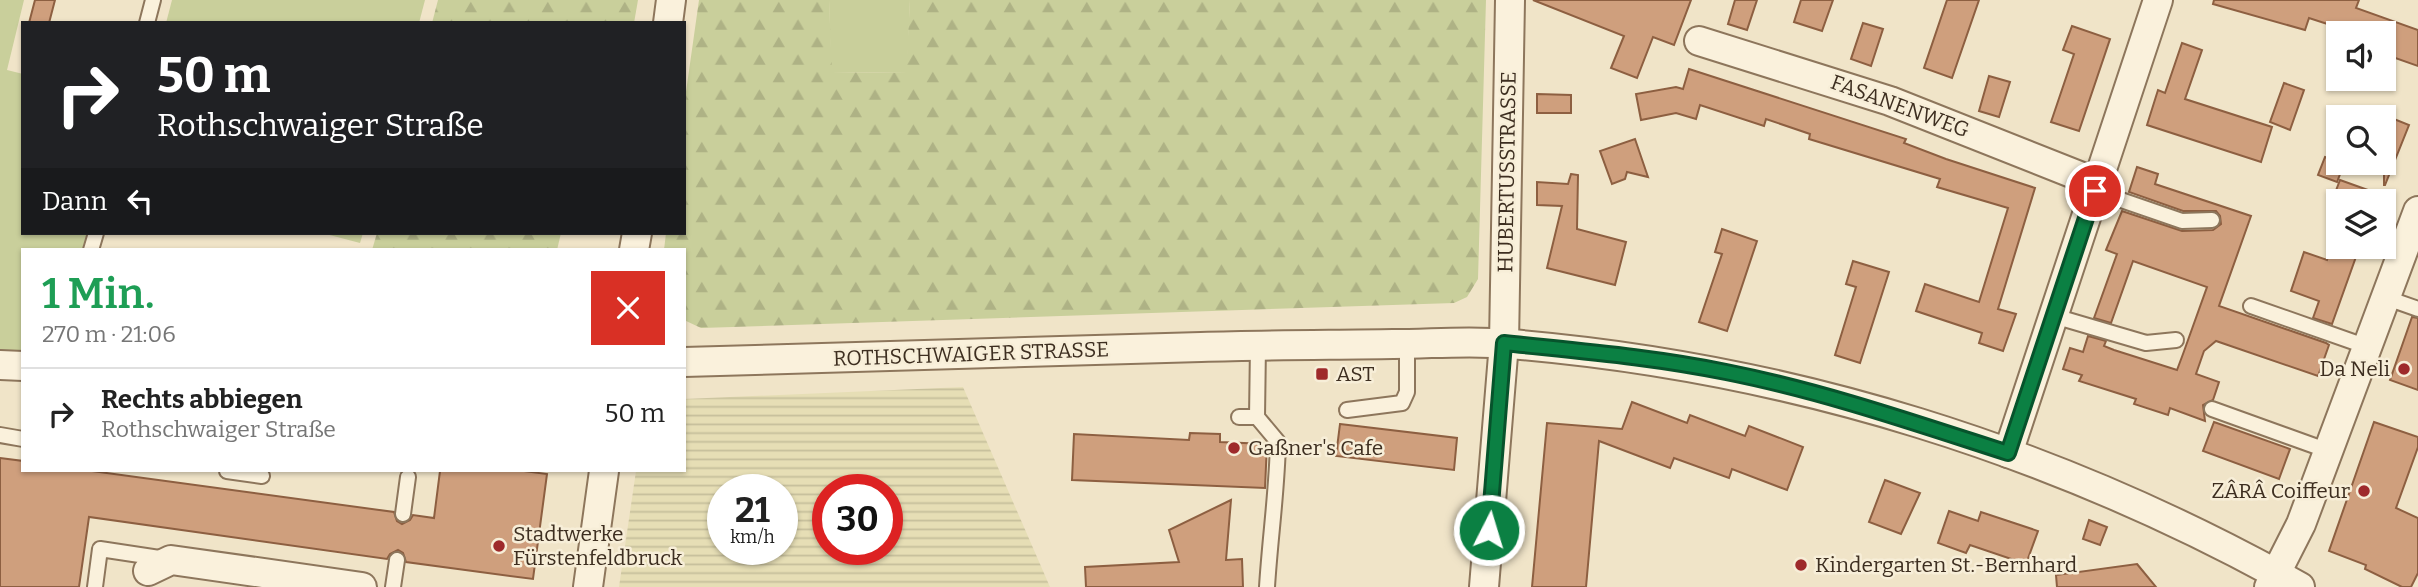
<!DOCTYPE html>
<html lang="de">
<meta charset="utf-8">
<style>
:root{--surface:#fff;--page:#f6f6f6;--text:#222;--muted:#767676;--line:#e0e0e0}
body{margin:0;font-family:Bitter,serif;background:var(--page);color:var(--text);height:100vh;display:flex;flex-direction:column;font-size:26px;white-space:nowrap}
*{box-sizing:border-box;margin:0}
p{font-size:23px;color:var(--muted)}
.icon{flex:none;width:38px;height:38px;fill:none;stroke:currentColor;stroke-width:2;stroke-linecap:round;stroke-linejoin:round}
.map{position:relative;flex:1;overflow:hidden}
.panel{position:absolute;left:21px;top:248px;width:665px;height:224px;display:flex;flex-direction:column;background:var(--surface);border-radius:0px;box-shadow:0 2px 5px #0004}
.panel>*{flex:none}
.top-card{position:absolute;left:21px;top:21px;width:665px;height:214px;border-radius:0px;box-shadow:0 2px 5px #0004;background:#202124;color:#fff;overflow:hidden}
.controls{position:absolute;left:2326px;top:21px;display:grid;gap:14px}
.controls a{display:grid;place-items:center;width:70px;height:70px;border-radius:0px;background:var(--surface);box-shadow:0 2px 5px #0004;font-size:35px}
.speed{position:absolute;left:707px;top:474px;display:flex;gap:14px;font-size:35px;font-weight:700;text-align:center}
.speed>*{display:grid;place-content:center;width:91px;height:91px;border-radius:50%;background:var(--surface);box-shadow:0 2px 5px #0004;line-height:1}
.speed small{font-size:18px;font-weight:400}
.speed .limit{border:10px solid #d22;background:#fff;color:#111}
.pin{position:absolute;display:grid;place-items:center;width:60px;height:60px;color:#fff;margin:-30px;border:4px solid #fff;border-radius:50%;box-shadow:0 2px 7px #0007}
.me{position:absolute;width:77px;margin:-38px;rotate:5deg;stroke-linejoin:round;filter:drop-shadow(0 0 5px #0008)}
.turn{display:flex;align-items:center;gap:24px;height:147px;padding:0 21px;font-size:32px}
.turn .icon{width:91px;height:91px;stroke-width:2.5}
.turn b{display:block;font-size:49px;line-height:60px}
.then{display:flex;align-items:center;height:66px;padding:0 21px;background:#0003;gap:14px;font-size:26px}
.round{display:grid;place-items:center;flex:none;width:74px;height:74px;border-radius:0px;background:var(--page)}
.overview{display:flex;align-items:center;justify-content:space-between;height:119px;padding:0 21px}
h1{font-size:42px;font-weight:600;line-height:52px;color:#1e9e55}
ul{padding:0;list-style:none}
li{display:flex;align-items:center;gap:21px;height:91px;padding:0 21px;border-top:2px solid var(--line)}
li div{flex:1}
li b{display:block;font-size:26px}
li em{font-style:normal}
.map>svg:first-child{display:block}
</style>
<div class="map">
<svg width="2418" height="587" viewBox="0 0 2418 587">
<defs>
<pattern id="farmland-rules" width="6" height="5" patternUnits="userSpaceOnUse" patternTransform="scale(1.75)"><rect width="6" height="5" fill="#e6deb5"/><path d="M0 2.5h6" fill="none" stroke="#c6bf9b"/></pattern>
<pattern id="forest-firs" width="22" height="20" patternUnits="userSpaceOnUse" patternTransform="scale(1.75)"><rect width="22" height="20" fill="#c9cf9b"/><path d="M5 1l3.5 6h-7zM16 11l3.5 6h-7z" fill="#aeb285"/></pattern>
</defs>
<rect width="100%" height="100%" fill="#f0e4c8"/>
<path fill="url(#farmland-rules)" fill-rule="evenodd" d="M963 387 1050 587H619L636 471H684V399ZM723 490H782V550H723ZM828 490H887V550H828Z"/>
<g fill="#c9cf9b">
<polygon points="0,0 24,0 7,70 23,74 23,233 87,233 82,250 23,250 23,352 0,351"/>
<polygon points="172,0 425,0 419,23 166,23"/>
<polygon points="829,0 910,0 907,73 831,72"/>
<polygon points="322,233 363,233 360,243"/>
</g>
<g fill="url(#forest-firs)">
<polygon points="438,0 638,0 634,23 432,23"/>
<polygon points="699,0 829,0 832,72 906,73 910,0 1486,0 1478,279 1467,297 1454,303 701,328 684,320 684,250 664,250 666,233 684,233 684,106"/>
<polygon points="377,233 561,233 557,250 372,250"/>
</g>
<g fill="#cf9f7d" stroke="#8d5f41" stroke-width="2">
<polygon points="35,0 55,0 49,23 29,23"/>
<polygon points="1533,0 1691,0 1674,45 1653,37 1637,78 1611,68 1624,36"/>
<polygon points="1735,0 1757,0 1747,30 1728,24"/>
<polygon points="1801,0 1833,0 1822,31 1794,22"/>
<polygon points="1947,0 1979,0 1952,78 1924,68"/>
<polygon points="2214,0 2359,0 2356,8 2418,30 2418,66 2384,54 2384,33 2355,33 2309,18 2305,30 2213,4"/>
<polygon points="1863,23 1883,29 1871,66 1851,59"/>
<polygon points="2072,26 2110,39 2079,131 2051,122 2074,54 2063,50"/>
<polygon points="2182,43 2202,50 2185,99 2272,127 2261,162 2147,125 2158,90 2165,93"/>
<polygon points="1689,69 1906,139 1904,143 1946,159 2035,188 1998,309 2016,314 2003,351 1979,343 1982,333 1916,311 1925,284 1979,302 2008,208 1937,187 1940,179 1809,139 1810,134 1766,119 1764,126 1700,105 1696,119 1676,113 1641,120 1636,94 1676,87 1683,89"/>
<polygon points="1989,76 2010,82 1999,117 1979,111"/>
<polygon points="2284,83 2304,90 2290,130 2270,122"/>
<polygon points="1537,94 1571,95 1571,113 1537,113"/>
<polygon points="2384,115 2409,125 2385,185 2384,185"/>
<polygon points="1635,139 1648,177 1627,172 1625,179 1612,184 1600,151"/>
<polygon points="2325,157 2344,164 2337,182 2318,175"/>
<polygon points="2137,167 2158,174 2155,184 2251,216 2219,306 2326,343 2329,345 2318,376 2216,341 2204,351 2196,374 2219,382 2213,400 2203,405 2205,421 2170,408 2168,415 2134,404 2136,399 2079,381 2082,375 2063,369 2070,348 2083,352 2088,336 2106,341 2104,346 2114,350 2177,370 2183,354 2207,287 2133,261 2111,323 2094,318 2117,254 2106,250 2122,211 2182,231 2213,230 2221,224 2220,216 2216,211 2183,211 2129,192"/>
<polygon points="1571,174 1578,175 1577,229 1626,242 1615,285 1547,268 1562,206 1537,205 1537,182 1568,184"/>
<polygon points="2340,180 2393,199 2393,201 2332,201"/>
<polygon points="1722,229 1757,241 1727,331 1699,322 1722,254 1715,252"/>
<polygon points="2332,245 2357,254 2332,324 2313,318 2319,301 2291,291 2304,252 2327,260"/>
<polygon points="1853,261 1889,272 1860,363 1835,355 1856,287 1846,284"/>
<polygon points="2412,317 2418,318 2418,390 2390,380"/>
<polygon points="1632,402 1687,423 1690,415 1745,436 1749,426 1803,447 1787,490 1732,469 1729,478 1674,458 1670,468 1599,441 1586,587 1532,587 1547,423 1622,429"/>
<polygon points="2214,422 2290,449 2279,479 2203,451"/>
<polygon points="2374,422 2418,437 2418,447 2396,508 2418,518 2418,573 2411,587 2402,587 2365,569 2366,565 2329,551"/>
<polygon points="1340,424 1457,438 1454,470 1336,456"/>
<polygon points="1190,433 1220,434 1220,442 1267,444 1265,488 1072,480 1074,434 1189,440"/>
<polygon points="0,458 23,461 23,471 92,471 394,512 397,521 402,524 410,520 413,515 434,518 440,471 524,471 547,474 533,579 406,562 403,553 398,550 390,554 387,559 89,517 79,587 0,587"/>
<polygon points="1885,480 1920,493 1901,534 1869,522"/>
<polygon points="1231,500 1226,560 1242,559 1243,587 1086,587 1085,567 1179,562 1169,530"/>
<polygon points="1949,511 1978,521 1981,512 2038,531 2026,564 1970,545 1966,553 1938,543"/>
<polygon points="2089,520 2107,527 2100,545 2083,539"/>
<polygon points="2137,564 2156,587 2057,587 2056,575"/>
</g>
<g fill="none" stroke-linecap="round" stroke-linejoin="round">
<defs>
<g id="lane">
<polyline points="147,23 153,0"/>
<polyline points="2095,191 2182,221 2212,220"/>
<polyline points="91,250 96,233"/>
<polyline points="2384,297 2418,309"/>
<polyline points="2251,306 2365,346"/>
<polyline points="2054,316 2146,343 2176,340"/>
<path d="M1258 345 1257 417 1278 442C1277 491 1270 538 1267 587"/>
<polyline points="2212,409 2326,450"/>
<polyline points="1347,410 1402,403 1407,392 1407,344"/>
<polyline points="1239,417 1257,417"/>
<polyline points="0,435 23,439"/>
<polyline points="227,471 262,476"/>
<polyline points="403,514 408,477"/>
<polyline points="95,587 100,549 166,559"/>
<polyline points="393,587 397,560"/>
</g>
<g id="street">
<polyline points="668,23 671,0"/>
<polyline points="1699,41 1890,101 2097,183"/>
<polyline points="634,250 637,233"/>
<path d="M684 362C857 357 1029 352 1201 347 1265 345 1329 345 1393 344 1431 344 1471 340 1510 344 1789 367 2056 450 2300 587"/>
<polyline points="0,365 23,366"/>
<polyline points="2008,453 2158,0"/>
<polyline points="148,571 171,560 362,587"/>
<polyline points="588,587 604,471"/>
<polyline points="1484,587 1504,343 1510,0"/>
<polyline points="2269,587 2301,524 2418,211"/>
</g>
</defs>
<use href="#lane" stroke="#8d765c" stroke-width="18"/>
<use href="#street" stroke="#8d765c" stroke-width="32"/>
<use href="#lane" stroke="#faf1dc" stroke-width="14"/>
<use href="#street" stroke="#faf1dc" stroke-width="28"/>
</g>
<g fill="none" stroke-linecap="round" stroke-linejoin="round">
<defs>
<path id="route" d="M1489 530 1504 343C1579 351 1653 357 1726 372 1822 391 1915 423 2008 453L2095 191"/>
</defs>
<use href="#route" stroke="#07532c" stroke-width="18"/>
<use href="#route" stroke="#0b8043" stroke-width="12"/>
</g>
<g fill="#9e2a2b" stroke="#f7eed8" stroke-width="2.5">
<circle cx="2404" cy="369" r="7"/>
<rect x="1315" y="367" width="14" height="14" rx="3.5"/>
<circle cx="1234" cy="448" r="7"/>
<circle cx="2364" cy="491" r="7"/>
<circle cx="499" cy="546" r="7"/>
<circle cx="1801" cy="565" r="7"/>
</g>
<g text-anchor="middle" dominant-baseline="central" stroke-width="5" stroke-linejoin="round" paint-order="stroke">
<g font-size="21" fill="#3d2e20" stroke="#f7eed8">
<text transform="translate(1900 106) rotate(20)">FASANENWEG</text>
<text transform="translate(1507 172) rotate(-89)">HUBERTUSSTRASSE</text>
<text transform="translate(971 354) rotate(-2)">ROTHSCHWAIGER STRASSE</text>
</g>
<g font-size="21" fill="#3d2e20" stroke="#f7eed8" text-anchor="start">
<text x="2390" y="369" text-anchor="end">Da Neli</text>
<text x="1336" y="374">AST</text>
<text x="1248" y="448">Gaßner's Cafe</text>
<text x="2350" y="491" text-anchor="end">ZÂRÂ Coiffeur</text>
<text x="513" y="534">Stadtwerke<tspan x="513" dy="24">Fürstenfeldbruck</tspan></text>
<text x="1815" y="565">Kindergarten St.-Bernhard</text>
</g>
</g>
</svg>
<div class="controls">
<a><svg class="icon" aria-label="sound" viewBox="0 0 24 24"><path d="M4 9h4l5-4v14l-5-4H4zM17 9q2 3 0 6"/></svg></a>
<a><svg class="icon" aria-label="search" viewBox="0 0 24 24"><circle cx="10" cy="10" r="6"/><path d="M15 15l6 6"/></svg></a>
<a><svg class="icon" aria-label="layers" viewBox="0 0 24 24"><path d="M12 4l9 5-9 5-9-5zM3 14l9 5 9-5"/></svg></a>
</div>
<div class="speed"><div>21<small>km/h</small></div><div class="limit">30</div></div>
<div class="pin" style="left:2095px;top:191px;background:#d93025"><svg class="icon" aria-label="arrive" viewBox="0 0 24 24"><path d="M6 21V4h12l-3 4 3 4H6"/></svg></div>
<svg class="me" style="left:1489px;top:530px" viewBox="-20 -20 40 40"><circle r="17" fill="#0b8043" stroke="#fff" stroke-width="3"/><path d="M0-11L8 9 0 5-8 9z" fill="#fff"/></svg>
<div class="top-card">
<div class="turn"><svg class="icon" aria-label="right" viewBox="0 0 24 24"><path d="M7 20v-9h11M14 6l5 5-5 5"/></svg><div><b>50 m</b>Rothschwaiger Straße</div></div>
<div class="then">Dann<svg class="icon" aria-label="left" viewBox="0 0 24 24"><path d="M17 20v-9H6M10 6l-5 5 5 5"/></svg></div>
</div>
<section class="panel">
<div class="overview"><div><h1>1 Min.</h1><p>270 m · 21:06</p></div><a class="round" style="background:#d93025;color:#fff"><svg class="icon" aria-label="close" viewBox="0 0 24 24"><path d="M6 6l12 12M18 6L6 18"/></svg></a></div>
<ul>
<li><svg class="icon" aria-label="right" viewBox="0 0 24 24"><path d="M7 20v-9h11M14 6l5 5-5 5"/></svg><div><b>Rechts abbiegen</b><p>Rothschwaiger Straße</p></div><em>50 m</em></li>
</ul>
</section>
</div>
